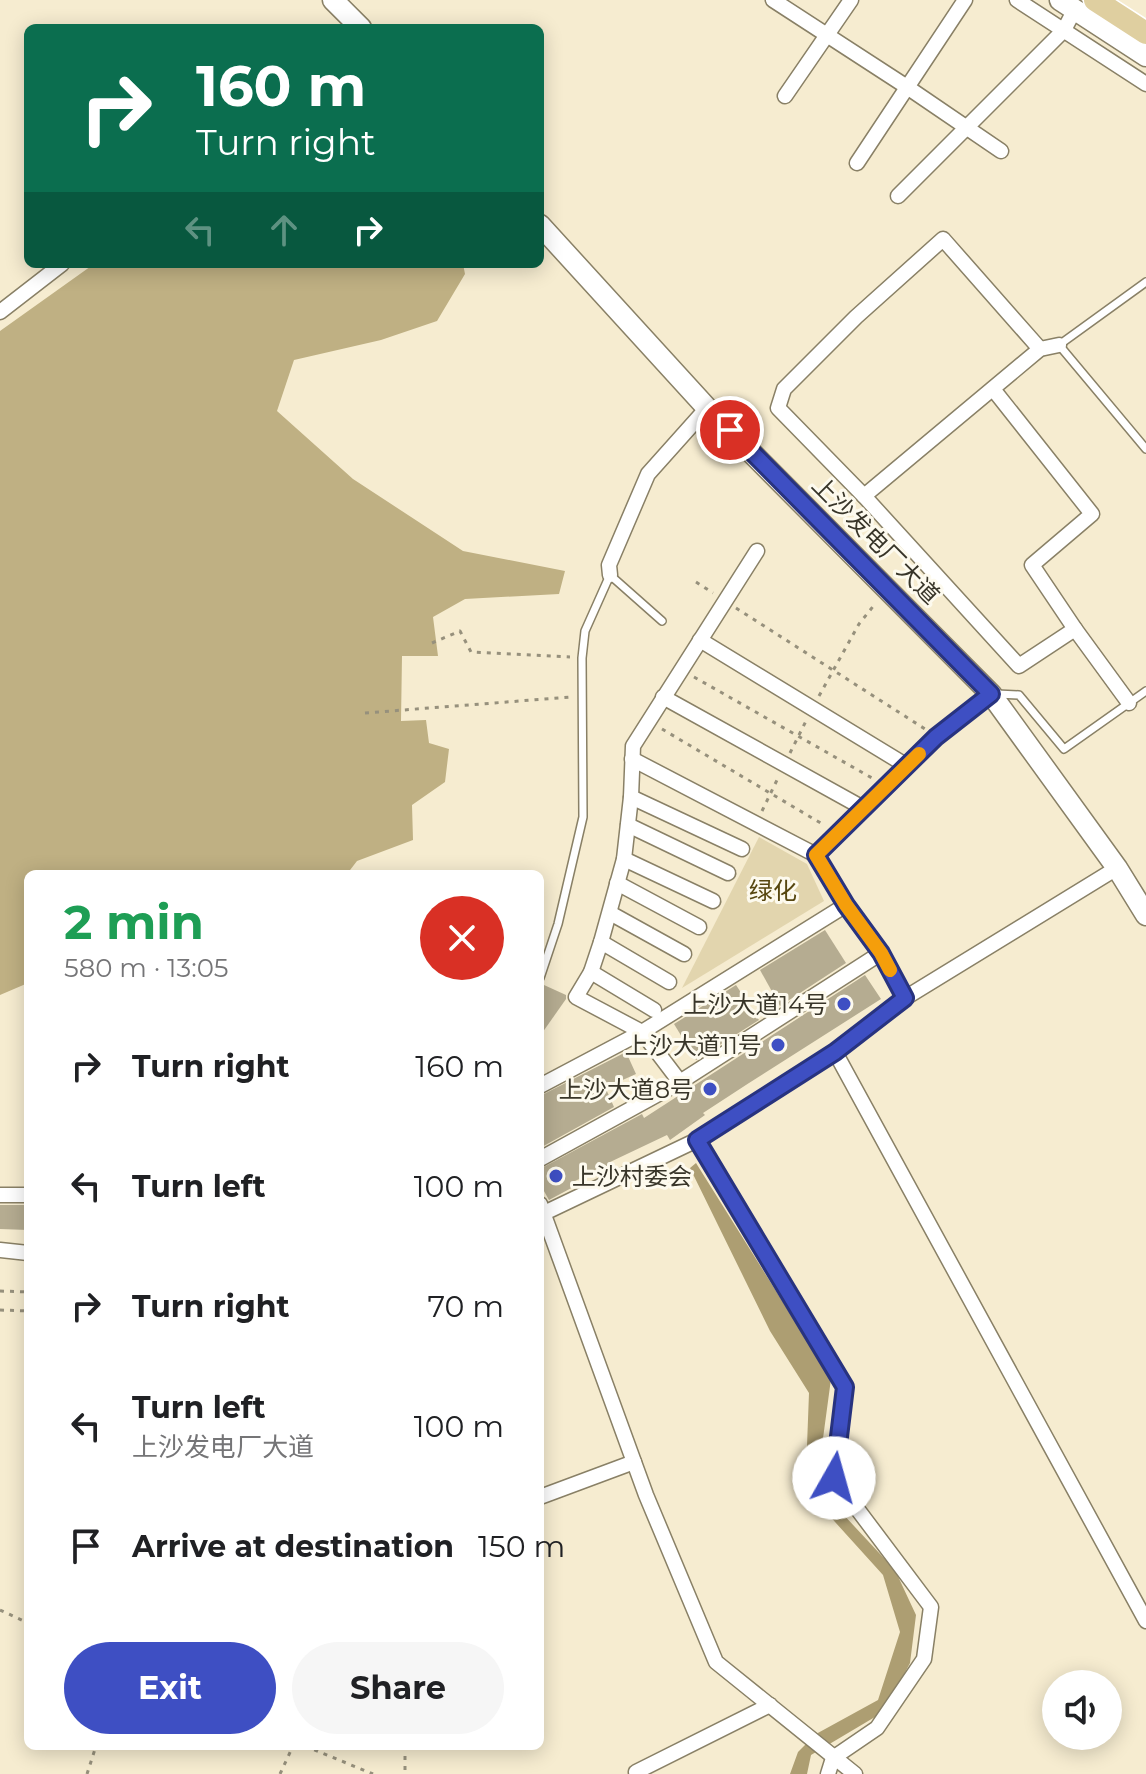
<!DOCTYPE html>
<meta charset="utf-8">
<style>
:root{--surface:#fff;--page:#f6f6f6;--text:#202124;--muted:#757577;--accent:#3e4fc3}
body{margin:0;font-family:Montserrat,"Noto Sans SC",sans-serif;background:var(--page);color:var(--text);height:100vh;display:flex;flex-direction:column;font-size:30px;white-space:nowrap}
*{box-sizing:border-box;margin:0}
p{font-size:26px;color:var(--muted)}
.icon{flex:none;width:44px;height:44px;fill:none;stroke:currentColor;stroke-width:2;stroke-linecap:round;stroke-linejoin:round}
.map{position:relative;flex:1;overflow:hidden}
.panel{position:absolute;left:24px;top:870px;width:520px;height:880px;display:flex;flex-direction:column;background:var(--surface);border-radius:12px;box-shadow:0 4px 20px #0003}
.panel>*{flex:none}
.guide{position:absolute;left:24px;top:24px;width:520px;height:244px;border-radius:12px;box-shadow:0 4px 20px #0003;background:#0b6e4f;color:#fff;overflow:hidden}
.controls{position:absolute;left:1042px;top:1670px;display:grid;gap:16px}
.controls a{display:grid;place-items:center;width:80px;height:80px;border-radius:50%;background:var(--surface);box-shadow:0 4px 20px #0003;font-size:40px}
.pin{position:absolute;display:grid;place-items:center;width:68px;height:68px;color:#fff;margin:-34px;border:4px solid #fff;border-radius:50%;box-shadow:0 2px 8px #0007}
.me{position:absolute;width:88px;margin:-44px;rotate:7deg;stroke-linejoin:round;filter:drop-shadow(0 0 6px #0008)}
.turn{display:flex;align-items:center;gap:28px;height:168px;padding:0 40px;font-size:36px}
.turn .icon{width:104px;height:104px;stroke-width:2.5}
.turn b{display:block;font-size:56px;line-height:68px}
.lanes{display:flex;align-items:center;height:76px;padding:0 40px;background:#0003;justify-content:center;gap:40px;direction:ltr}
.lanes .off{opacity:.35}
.round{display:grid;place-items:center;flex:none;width:84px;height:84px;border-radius:42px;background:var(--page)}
.headline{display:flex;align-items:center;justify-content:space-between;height:136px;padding:0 40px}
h1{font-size:48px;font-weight:700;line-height:60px;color:#1e9e55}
.cta{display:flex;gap:16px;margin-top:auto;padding:16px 40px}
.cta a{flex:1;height:92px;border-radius:48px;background:var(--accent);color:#fff;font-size:32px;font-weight:700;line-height:92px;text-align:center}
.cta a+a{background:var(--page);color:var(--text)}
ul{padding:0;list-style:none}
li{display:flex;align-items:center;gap:24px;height:120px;padding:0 40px}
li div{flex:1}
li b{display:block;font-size:30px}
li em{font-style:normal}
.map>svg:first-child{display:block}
</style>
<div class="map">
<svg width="1146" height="1774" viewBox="0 0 1146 1774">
<rect width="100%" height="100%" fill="#f6ecd0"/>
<polygon fill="#e2d5ae" points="759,837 807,864 824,901 682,988"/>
<polygon fill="#bfb083" points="94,264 463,264 465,274 437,321 381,340 294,360 277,411 353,479 463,551 565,571 559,594 465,599 433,617 438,656 402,656 401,721 426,720 429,743 449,749 445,782 412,805 413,840 357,861 347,874 28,874 28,983 0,995 0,331"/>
<polygon fill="#ad9e72" points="696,1163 831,1379 819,1468 828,1498 895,1570 916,1615 910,1663 885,1711 811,1755 807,1774 790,1774 798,1752 816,1734 878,1700 900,1632 883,1575 826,1512 806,1472 809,1393 770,1331 690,1168"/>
<g fill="#b5ac91">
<polygon points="825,930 846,963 780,1006 760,970"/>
<polygon points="865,975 881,999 749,1083 703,1113 705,1115 670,1140 667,1135 608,1163 609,1165 575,1181 577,1185 549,1200 540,1184 540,1169 642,1114 644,1118"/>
<polygon points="544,985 566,995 566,999 540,1036 540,999"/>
<polygon points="736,985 759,1020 696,1060 674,1024"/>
<polygon points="626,1052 636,1074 607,1087 606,1089 614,1107 540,1148 540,1096"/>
<polygon points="0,1205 28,1205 28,1230 0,1229"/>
</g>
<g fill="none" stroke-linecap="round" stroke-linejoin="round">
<defs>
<g id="lane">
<polyline points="1146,282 1059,345 1146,449"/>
<polyline points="997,694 1019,695 1064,749 1146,691"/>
<polyline points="540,978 558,924 583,817 582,658 585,631 610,575 662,621"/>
</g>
<g id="street">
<polyline points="773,0 907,87 1001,151"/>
<polyline points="1017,0 1146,84"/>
<polyline points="785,96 851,0"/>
<polyline points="857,163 965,0"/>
<polyline points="898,196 1064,30 1075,9"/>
<polyline points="0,312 62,264"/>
<polyline points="993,389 1092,514 1032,565 1075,629 1019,666 864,496 1040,349 1059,345"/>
<polyline points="864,496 778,408 784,389 856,317 943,239 1040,349"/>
<polyline points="610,575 609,565 648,474 707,408"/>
<polyline points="1075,629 1129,703"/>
<polyline points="700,640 907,766"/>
<polyline points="663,697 863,808"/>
<polyline points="632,759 816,855"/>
<polyline points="631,797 742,849"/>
<polyline points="628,825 728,873"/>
<polyline points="624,859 713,901"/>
<polyline points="617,883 699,927"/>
<polyline points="610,913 684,954"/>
<polyline points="601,942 669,982"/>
<polyline points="591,972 654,1010"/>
<polyline points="905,998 881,953 846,905 816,855 936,737 991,694"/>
<polyline points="835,1052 1146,1621"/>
<polyline points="680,1082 642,1032 576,997 591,972 601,942 624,859 631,797 633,746 757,551"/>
<polyline points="540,1086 642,1032 846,905"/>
<polyline points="697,1140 845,1387 834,1478 931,1607 924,1659 877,1728 833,1758 828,1774"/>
<polyline points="540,1159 680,1082 881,953"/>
<polyline points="0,1195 28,1195"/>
<polyline points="540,1204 646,1495 716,1662 855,1774"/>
<polyline points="540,1215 697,1140 835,1052 905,998 1117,868"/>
<polyline points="0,1250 28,1253"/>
<polyline points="540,1497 634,1462"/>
<polyline points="636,1772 770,1705"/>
</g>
<g id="secondary">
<polyline points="333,0 361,28"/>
<polyline points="1060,0 1146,56"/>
<polyline points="540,225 707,408 991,694 1117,868 1146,915"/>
</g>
<polyline id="primary" points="1095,0 1146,33"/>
</defs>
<use href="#lane" stroke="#898066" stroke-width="10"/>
<use href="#street" stroke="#898066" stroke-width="17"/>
<use href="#secondary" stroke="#898066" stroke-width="23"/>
<use href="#primary" stroke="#fff" stroke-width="25"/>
<g stroke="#96907c" stroke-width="3" stroke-dasharray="4 6" stroke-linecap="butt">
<polyline points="696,582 713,593"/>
<polyline points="736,608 925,729"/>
<polyline points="432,643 460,631 471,652 570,657"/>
<polyline points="694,677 872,778"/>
<polyline points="819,696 859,624 875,604"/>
<polyline points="365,713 571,697"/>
<polyline points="662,729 824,825"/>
<polyline points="790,753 806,721"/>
<polyline points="762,811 778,778"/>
<polyline points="0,1291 28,1292"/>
<polyline points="0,1310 28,1311"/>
<polyline points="0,1610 28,1623"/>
<polyline points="305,1746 373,1774"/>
<polyline points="405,1746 405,1774"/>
<polyline points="87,1774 96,1746"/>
<polyline points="280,1774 293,1746"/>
</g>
<use href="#lane" stroke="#fff" stroke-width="7"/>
<use href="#street" stroke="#fff" stroke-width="14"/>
<use href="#secondary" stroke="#fff" stroke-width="20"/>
<use href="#primary" stroke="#dfcfa0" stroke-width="22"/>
</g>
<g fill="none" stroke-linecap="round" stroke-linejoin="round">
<defs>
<polyline id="route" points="730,430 991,694 936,737 816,855 846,905 881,953 905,998 835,1052 697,1140 845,1387 834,1478"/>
</defs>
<use href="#route" stroke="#28337f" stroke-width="20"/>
<use href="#route" stroke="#3e4fc3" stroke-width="14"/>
<polyline stroke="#f59e0b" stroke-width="14" points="890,970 881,953 846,905 816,855 919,754"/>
</g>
<g fill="#3e4fc3" stroke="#fdfaee" stroke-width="3">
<circle cx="844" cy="1004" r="8"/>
<circle cx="778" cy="1045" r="8"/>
<circle cx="710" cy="1089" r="8"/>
<circle cx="556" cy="1176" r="8"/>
</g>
<g text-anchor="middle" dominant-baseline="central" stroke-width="6" stroke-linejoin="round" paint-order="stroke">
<g font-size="24" fill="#383529" stroke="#fdfaee">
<text transform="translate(876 540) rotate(45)">上沙发电厂大道</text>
</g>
<g font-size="24" fill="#574710" stroke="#fdfaee">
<text x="773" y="890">绿化</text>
</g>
<g font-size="24" fill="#383529" stroke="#fdfaee" text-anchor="end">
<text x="828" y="1004">上沙大道14号</text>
<text x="762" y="1045">上沙大道11号</text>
<text x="694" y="1089">上沙大道8号</text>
<text x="572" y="1176" text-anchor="start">上沙村委会</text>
</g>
</g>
</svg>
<div class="controls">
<a><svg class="icon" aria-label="sound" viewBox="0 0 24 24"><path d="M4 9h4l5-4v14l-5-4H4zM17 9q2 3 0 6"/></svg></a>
</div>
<div class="pin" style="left:730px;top:430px;background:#d93025"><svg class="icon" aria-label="arrive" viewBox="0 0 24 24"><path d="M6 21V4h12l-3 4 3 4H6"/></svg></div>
<svg class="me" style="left:834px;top:1478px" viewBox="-20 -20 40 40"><circle r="19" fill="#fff"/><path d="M0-13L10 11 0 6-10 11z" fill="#3e4fc3"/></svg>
<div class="guide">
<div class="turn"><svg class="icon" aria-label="right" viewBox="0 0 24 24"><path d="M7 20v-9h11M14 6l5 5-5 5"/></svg><div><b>160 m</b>Turn right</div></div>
<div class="lanes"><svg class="icon off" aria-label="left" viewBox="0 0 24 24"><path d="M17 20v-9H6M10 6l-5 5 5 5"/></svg><svg class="icon off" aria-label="ahead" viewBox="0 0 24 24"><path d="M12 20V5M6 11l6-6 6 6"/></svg><svg class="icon" aria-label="right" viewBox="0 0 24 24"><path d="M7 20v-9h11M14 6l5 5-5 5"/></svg></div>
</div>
<section class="panel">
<div class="headline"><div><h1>2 min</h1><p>580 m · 13:05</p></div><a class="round" style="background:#d93025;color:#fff"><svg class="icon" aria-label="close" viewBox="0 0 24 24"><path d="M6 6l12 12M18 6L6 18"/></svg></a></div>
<ul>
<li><svg class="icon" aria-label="right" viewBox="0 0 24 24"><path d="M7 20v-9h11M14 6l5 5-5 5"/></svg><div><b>Turn right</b></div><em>160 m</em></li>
<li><svg class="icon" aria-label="left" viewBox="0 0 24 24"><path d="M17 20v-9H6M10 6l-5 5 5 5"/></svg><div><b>Turn left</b></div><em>100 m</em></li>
<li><svg class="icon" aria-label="right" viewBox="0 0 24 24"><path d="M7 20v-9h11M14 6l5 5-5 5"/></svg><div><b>Turn right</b></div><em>70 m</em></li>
<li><svg class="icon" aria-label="left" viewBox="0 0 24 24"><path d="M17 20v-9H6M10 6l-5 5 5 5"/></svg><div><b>Turn left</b><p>上沙发电厂大道</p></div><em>100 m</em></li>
<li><svg class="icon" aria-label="arrive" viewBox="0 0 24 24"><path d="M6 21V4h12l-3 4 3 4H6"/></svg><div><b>Arrive at destination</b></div><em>150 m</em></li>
</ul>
<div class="cta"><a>Exit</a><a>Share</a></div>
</section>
</div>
